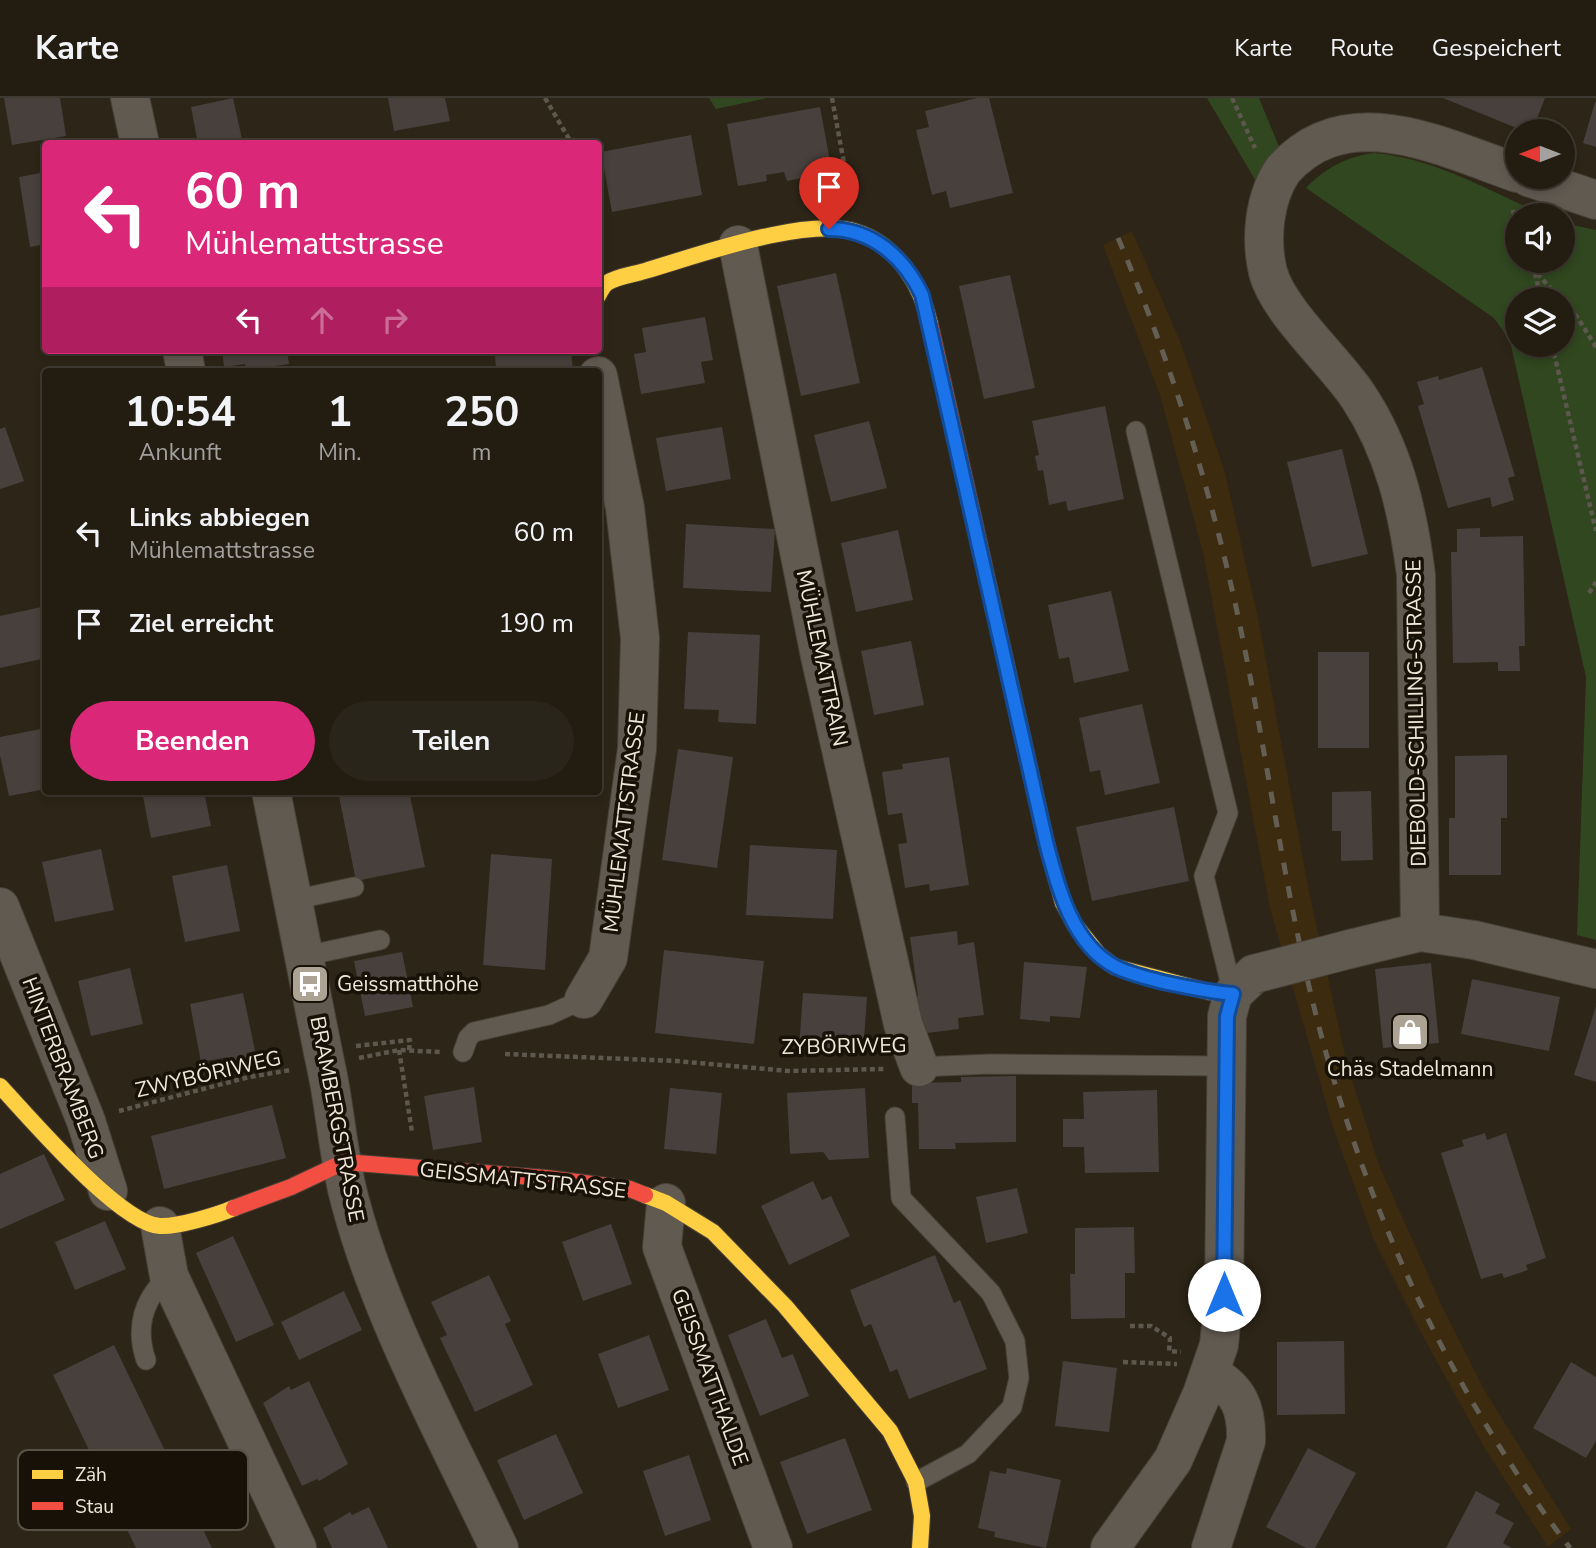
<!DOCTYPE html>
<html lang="de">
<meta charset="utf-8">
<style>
:root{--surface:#221c11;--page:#2a251a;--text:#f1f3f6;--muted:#a2a19f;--line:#3f3a31;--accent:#db2777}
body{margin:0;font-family:"Nunito Sans",sans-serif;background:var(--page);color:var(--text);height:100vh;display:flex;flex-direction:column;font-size:26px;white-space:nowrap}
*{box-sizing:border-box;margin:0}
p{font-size:23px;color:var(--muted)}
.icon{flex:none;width:38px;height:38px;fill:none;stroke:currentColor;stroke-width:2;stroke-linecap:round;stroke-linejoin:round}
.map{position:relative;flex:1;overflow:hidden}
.sheet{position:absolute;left:42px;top:270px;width:560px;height:427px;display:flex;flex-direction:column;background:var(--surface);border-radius:7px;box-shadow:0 4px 10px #0003,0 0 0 2px var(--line)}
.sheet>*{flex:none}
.top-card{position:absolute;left:42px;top:42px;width:560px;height:214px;border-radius:7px;box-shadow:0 4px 10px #0003,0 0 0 2px var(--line);background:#db2777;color:#fff;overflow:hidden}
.needle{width:46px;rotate:270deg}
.tools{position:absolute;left:1505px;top:21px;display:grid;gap:14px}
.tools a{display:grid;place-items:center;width:70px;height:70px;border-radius:50%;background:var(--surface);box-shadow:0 4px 10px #0003,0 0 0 2px var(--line);font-size:35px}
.pin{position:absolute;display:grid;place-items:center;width:60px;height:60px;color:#fff;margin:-72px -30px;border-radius:50% 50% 50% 0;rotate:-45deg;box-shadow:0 0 7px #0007}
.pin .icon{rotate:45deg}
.me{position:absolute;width:77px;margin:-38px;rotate:0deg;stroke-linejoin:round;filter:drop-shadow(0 0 5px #0008)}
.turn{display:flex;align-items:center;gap:24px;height:147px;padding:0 28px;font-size:32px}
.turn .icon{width:91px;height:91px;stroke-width:2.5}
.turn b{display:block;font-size:49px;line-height:60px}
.lanes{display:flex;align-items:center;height:66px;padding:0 28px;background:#0003;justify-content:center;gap:35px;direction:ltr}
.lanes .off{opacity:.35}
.eta{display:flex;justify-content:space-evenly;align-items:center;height:119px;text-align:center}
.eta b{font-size:42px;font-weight:700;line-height:49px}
.cta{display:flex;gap:14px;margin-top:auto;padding:14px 28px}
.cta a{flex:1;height:80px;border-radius:42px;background:var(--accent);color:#fff;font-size:28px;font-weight:700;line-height:80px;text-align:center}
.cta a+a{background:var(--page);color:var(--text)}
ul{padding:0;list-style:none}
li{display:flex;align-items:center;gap:21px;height:91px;padding:0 28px}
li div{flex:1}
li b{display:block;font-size:26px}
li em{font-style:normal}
header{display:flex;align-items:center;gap:42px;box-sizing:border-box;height:98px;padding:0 35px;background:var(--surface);border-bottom:2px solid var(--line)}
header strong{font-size:33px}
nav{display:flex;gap:38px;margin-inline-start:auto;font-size:24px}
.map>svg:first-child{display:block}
</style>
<header>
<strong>Karte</strong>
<nav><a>Karte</a><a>Route</a><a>Gespeichert</a></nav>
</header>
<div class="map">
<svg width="1596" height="1450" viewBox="0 0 1596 1450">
<rect width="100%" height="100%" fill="#2d2517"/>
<polygon fill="#3c2b0e" points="1132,133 1180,243 1224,371 1258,520 1309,794 1347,966 1379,1067 1442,1208 1486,1295 1571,1431 1548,1449 1484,1349 1419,1231 1374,1142 1333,1029 1270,810 1203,454 1160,297 1103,147"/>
<g fill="#30471f" fill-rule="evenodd">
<polygon points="709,0 767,0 716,11"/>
<polygon points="1207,0 1259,0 1282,56 1261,92"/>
<path d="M1374 55C1435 60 1489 93 1544 117H1517V163H1563V125L1596 132V842L1577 837 1586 579 1510 243 1494 220 1306 90C1325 70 1346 59 1374 55ZM1517 201H1563V247H1517Z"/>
</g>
<g fill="#47403d">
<polygon points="4,0 60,0 66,38 12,47"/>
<polygon points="233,0 242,41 198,46 191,9"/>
<polygon points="388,0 445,0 450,23 394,33"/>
<polygon points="977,0 989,0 1013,95 950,110 946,93 932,97 916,32 929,29 925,13"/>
<polygon points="1443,0 1545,0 1532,33 1524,33"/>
<polygon points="1595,4 1596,4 1596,49 1583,45"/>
<polygon points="820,9 832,74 787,83 784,74 766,77 767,83 738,88 727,26"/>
<polygon points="691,37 702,97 612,114 601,54"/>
<polygon points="46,74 46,146 30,149 19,79"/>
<polygon points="836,175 860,285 801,298 777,188"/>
<polygon points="1010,177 1035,290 984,301 959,188"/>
<polygon points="705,219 713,262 701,264 705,285 641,296 634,256 646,254 642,230"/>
<polygon points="222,252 287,252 289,266 246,272 245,266 224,269"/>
<polygon points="571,252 573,273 496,273 495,257"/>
<polygon points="1482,269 1515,378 1508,380 1514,402 1492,409 1490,399 1448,410 1418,308 1424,306 1417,284 1438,278 1439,282"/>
<polygon points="1105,308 1124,401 1068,413 1066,403 1049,407 1043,372 1038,373 1035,358 1039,357 1032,323"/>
<polygon points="869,323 887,390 831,404 814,337"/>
<polygon points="5,329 24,383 0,391 0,331"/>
<polygon points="722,329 731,381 666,393 656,340"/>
<polygon points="1342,351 1368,456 1312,469 1287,364"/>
<polygon points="686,426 775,431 771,494 683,490"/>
<polygon points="1480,430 1480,439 1523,438 1525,548 1519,548 1520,573 1498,573 1498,564 1453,565 1451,454 1457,454 1457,431"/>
<polygon points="898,432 913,502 856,514 841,445"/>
<polygon points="1111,493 1129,573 1074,585 1069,559 1059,561 1048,507"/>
<polygon points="46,508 46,560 0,570 0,518"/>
<polygon points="688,534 760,537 756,626 718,624 719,612 684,611"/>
<polygon points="911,543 924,607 874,617 861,553"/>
<rect x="1318" y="554" width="51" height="96"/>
<polygon points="1142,606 1160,685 1105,697 1100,672 1090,674 1079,620"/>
<polygon points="46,630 46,691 9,698 0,657 0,639"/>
<polygon points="678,651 733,659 717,770 662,762"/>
<polygon points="1507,657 1507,720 1501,720 1501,777 1449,777 1449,720 1455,720 1455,658"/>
<polygon points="949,659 969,787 930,793 929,786 905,790 898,746 907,745 902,715 888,717 882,674 903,671 902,666"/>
<polygon points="142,693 204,693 211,728 151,740"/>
<polygon points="338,693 409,693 425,769 356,783"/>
<polygon points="1371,693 1373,762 1341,763 1341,733 1332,733 1332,694"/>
<polygon points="1174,709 1189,783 1092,803 1076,729"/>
<polygon points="750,747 837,752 833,821 746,817"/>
<polygon points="101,751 114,812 55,824 42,764"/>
<polygon points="491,756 552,761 545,872 483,867"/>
<polygon points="227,767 240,833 185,844 172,778"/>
<polygon points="957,833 958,847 974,844 984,917 958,920 959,931 919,936 914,899 918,898 910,839"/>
<polygon points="664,852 764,863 754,946 655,935"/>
<polygon points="402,854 413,909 365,918 354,863"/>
<polygon points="1024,864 1087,869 1080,920 1050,918 1050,924 1020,921"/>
<polygon points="1431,865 1439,945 1383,950 1375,871"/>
<polygon points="130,870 143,926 91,938 78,883"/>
<polygon points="1472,881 1560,899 1549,953 1461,936"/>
<polygon points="243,895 255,953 247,955 249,964 230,968 228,959 201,964 190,906"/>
<polygon points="803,895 867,899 863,954 799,950"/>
<polygon points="1596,908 1596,984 1574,977"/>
<polygon points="1016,978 1016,1044 955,1045 956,1051 919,1051 918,1005 912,1005 912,985 961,984 961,979"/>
<polygon points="474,989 482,1044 433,1052 424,998"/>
<polygon points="670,990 722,995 716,1056 664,1051"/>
<polygon points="865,990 869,1060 829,1062 823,1054 790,1056 787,995"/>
<polygon points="1157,992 1159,1074 1085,1075 1084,1049 1063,1049 1063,1021 1084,1021 1083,994"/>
<polygon points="272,1007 286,1060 164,1091 151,1038"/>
<polygon points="1485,1035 1487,1042 1506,1035 1546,1160 1526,1167 1528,1172 1504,1180 1502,1175 1481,1181 1441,1055 1464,1048 1462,1042"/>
<polygon points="44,1056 65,1102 0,1131 0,1076"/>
<polygon points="813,1083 822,1102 831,1098 850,1138 789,1167 761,1108"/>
<polygon points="1017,1090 1028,1135 986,1145 976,1099"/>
<polygon points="105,1123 126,1171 75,1192 55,1144"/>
<polygon points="611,1126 632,1186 583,1203 562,1144"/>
<polygon points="1134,1129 1135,1175 1125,1175 1125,1220 1071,1221 1070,1176 1075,1176 1075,1130"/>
<polygon points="233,1138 274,1227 236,1244 196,1155"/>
<polygon points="935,1157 954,1205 960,1202 987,1271 909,1301 897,1271 890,1274 871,1226 864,1229 850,1192"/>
<polygon points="489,1177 511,1223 505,1226 533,1287 475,1314 440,1240 447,1237 431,1204"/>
<polygon points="344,1193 362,1232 299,1262 281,1224"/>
<polygon points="766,1221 782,1260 793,1256 809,1298 760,1318 728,1237"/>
<polygon points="649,1237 669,1292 618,1310 598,1256"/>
<polygon points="1344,1243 1345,1316 1277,1317 1277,1244"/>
<polygon points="114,1247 212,1450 136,1450 53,1277"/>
<polygon points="1063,1263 1117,1270 1109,1334 1055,1328"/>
<polygon points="1571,1264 1596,1279 1596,1343 1586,1360 1533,1330"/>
<polygon points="309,1283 348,1366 319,1383 317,1381 302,1388 263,1305 289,1288 291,1292"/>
<polygon points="556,1336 583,1395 524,1422 497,1362"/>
<polygon points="845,1340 872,1412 807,1436 780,1364"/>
<polygon points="1308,1350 1356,1375 1315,1450 1306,1450 1266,1429"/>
<polygon points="689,1357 711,1422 665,1438 643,1373"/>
<polygon points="1007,1370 1061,1382 1046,1450 994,1439 995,1434 978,1430 990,1373 1006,1376"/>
<polygon points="1476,1393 1500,1406 1495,1415 1514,1425 1503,1445 1512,1450 1446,1450"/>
<polygon points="369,1409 388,1450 332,1450 323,1430 350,1414 352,1417"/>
</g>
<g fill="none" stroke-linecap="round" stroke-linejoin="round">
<defs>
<g id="lane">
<polyline points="1136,333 1228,715 1204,778 1233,896"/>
<polyline points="293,802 354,789"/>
<polyline points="305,858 380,842"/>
<polyline points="463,954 468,940 474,934 549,917 584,901"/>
<polyline points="919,969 990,966 1225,968"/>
<polyline points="895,1019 901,1100 991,1195 1015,1243 1019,1280 1012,1309 968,1356 916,1384"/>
<path d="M146 1262C135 1230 143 1201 169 1178"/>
</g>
<g id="street">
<polyline points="130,0 140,46"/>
<polyline points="1528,79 1596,102"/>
<polyline points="738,147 820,558 903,926 919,969"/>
<polyline points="182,252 186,273"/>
<polyline points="271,693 323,954"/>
<polyline points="0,809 86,1023 108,1093"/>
<path d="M1420 834 1416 477C1408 413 1394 352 1358 298 1335 263 1278 213 1268 174 1260 141 1264 100 1283 72 1347 0 1439 48 1517 75"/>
<polyline points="1350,851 1420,834 1474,842 1596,871"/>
<polyline points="584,901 608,860 637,651 640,540 625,410 598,278"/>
<path d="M328 978C336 1019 339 1063 350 1103 380 1218 448 1342 499 1450"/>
<polyline points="666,1105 662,1149 773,1450"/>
<polyline points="160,1128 169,1178 297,1450"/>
<path d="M1210 1276C1239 1291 1247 1311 1246 1343L1211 1450"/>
<polyline points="1110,1450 1173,1362 1202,1296 1219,1247 1224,1197 1227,918 1233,896 1254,876"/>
</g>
<g id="slow">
<path d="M598 198C600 194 604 187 607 185 617 178 637 176 648 172 699 157 807 118 857 134 897 147 921 187 930 226"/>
<polyline points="1006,565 1046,744 1063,805 1075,827 1099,857 1115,869 1210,894 1233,896"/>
<path d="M0 988C29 1019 120 1126 160 1128 178 1129 217 1117 234 1110"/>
<polyline points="645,1097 666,1105 713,1134 785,1208 890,1333 916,1384 922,1418 920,1450"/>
</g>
<g id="jam">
<polyline points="930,226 1006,565"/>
<polyline points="234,1110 291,1089 344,1064 546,1080 630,1091 645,1097"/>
</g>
</defs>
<use href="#lane" stroke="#494137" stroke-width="21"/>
<use href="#street" stroke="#494137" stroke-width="40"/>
<use href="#slow" stroke="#494137" stroke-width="18"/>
<use href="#jam" stroke="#494137" stroke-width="18"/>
<g stroke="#5d574e" stroke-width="4.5" stroke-dasharray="5 3.5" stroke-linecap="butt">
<polyline points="545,0 572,46"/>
<polyline points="832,0 850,98"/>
<polyline points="1232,0 1255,50"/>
<polyline points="1513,112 1517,128"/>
<polyline points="1526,163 1560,201"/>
<polyline points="1535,175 1541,201"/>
<polyline points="1563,204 1578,220 1596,249"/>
<polyline points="1552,247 1596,433"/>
<polyline points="1589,495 1596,484"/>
<polyline points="356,948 410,942 409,953"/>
<polyline points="399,952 412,1034"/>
<polyline points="505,956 676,963 789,973 884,971"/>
<polyline points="359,960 399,952 440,954"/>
<polyline points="119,1013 249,979 291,972"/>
<polyline points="1130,1228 1151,1228 1170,1240 1169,1253 1181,1254"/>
<polyline points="1123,1264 1177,1266"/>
</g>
<use href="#lane" stroke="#615a51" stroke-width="19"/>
<use href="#street" stroke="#615a51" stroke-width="38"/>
<use href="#slow" stroke="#ffcf43" stroke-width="16"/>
<use href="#jam" stroke="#f24e42" stroke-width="16"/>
<path stroke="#645f55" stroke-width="5" stroke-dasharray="12 12" stroke-linecap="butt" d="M1118 140C1168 257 1206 376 1234 500 1270 662 1287 830 1336 989 1387 1156 1464 1311 1570 1450"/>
<defs>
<g id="street-bridge">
<polyline points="1254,876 1350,851"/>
<polyline points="323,954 328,978"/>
</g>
</defs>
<use href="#street-bridge" stroke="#494137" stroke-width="40" stroke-linecap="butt"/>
<use href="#street-bridge" stroke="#615a51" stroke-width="38"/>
</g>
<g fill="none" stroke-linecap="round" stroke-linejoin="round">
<defs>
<path id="route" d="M829 131C872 131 904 159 922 197L1046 744C1057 787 1072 847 1116 869 1130 876 1148 880 1163 884 1186 889 1209 894 1233 896L1227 918 1224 1197"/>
</defs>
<use href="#route" stroke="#114b97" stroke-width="18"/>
<use href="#route" stroke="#1a73e8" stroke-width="12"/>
</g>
<defs>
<symbol id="bus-square" viewBox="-11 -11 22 22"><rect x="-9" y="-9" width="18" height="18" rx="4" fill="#aca395" stroke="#171107"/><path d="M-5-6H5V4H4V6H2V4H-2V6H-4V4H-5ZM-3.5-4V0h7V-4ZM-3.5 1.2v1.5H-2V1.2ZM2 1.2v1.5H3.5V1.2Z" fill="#fff"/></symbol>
<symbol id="shop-square" viewBox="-11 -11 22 22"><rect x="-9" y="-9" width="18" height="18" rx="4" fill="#aca395" stroke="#171107"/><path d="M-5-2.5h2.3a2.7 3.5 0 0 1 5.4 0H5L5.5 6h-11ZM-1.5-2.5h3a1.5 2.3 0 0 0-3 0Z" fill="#fff"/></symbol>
</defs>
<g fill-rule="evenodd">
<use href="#bus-square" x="288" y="864" width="44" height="44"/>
<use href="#shop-square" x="1388" y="912" width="44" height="44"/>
</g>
<g text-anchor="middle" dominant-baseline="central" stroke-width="7" stroke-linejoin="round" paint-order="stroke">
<g font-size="21" fill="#f1e7d9" stroke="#171107">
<text transform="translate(822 560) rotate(78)">MÜHLEMATTRAIN</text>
<text transform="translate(1416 615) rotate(-91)">DIEBOLD-SCHILLING-STRASSE</text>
<text transform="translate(624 724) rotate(-83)">MÜHLEMATTSTRASSE</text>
<text transform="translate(844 948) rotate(-1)">ZYBÖRIWEG</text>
<text transform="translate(63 970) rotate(69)">HINTERBRAMBERG</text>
<text transform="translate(208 976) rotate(-13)">ZWYBÖRIWEG</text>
<text transform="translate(337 1021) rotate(79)">BRAMBERGSTRASSE</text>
<text transform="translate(523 1082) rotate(6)">GEISSMATTSTRASSE</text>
<text transform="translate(710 1279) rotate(70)">GEISSMATTHALDE</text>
</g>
<g font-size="21" fill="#f1e7d9" stroke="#171107" text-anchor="start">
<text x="337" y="886">Geissmatthöhe</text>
<text x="1410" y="971" text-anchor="middle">Chäs Stadelmann</text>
</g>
</g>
<rect x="18" y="1352" width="230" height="80" rx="10" fill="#171107" stroke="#585146" stroke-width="2"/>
<rect x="32" y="1372" width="31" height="9" fill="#ffcf43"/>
<rect x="32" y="1404" width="31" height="8" fill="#f24e42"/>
<g font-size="19" fill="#f1e7d9">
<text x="75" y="1383">Zäh</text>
<text x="75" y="1415">Stau</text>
</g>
</svg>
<div class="tools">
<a><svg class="needle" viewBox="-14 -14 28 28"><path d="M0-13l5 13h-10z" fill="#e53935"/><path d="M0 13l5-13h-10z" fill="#a2a19f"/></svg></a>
<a><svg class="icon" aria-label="sound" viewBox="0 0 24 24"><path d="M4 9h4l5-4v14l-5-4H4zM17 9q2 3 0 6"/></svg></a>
<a><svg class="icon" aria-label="layers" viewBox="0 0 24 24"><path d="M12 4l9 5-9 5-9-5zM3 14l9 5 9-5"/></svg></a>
</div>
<div class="pin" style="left:829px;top:131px;background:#d93025"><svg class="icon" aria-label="arrive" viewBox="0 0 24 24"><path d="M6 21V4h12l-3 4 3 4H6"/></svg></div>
<svg class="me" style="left:1224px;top:1197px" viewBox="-20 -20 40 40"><circle r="19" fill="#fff"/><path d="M0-13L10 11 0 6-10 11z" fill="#1a73e8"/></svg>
<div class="top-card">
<div class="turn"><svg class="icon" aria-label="left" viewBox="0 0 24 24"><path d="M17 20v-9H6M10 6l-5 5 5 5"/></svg><div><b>60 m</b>Mühlemattstrasse</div></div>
<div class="lanes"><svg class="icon" aria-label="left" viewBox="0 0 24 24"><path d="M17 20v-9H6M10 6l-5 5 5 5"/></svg><svg class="icon off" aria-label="ahead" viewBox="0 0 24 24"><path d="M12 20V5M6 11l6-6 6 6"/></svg><svg class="icon off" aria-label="right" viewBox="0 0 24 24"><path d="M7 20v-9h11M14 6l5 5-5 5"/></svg></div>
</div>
<section class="sheet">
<div class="eta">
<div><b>10:54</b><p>Ankunft</p></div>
<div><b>1</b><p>Min.</p></div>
<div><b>250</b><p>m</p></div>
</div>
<ul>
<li><svg class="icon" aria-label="left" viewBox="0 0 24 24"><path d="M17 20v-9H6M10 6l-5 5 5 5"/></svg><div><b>Links abbiegen</b><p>Mühlemattstrasse</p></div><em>60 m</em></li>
<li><svg class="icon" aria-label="arrive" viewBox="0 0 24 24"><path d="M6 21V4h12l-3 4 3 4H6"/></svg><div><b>Ziel erreicht</b></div><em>190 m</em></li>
</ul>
<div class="cta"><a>Beenden</a><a>Teilen</a></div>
</section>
</div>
